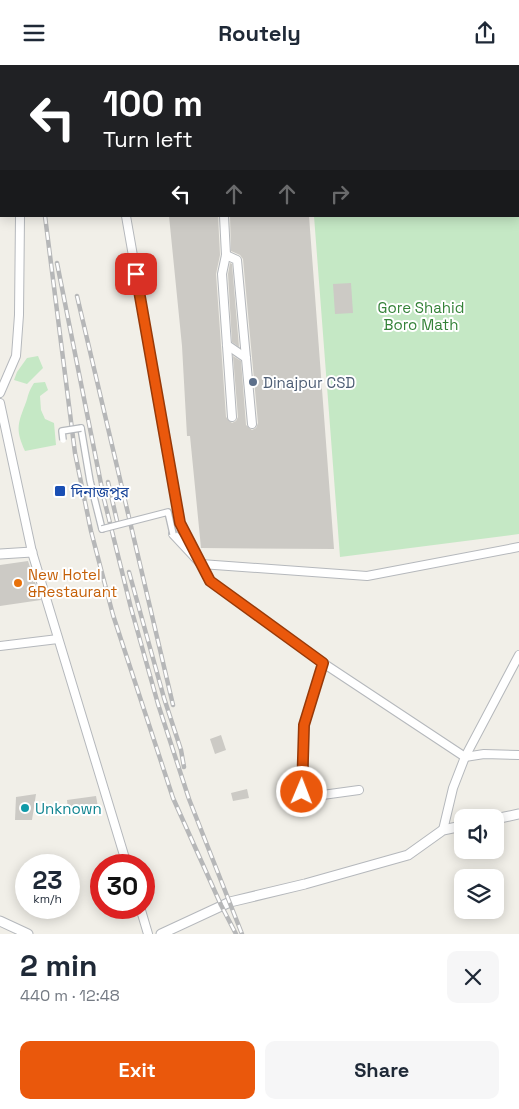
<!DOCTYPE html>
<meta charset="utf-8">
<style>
:root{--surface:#fff;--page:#f6f6f7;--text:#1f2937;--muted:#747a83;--accent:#ea580c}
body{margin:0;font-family:"Space Grotesk","Noto Sans Bengali",sans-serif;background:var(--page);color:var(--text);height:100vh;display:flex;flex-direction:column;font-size:19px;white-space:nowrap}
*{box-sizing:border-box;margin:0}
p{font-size:16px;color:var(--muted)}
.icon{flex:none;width:28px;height:28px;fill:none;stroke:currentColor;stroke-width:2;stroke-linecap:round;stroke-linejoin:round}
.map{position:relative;height:869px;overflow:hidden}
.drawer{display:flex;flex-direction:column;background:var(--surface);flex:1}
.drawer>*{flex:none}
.banner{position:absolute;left:0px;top:0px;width:520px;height:152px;box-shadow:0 2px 12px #0003;background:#202124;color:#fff;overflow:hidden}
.controls{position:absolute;left:454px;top:744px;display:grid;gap:10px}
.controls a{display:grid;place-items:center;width:50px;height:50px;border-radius:10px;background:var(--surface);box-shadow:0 2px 12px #0003;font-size:25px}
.speed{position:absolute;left:15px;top:789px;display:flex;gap:10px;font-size:25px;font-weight:700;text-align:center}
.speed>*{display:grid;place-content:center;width:65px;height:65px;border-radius:50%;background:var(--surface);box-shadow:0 2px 12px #0003;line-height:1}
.speed small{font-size:12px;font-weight:400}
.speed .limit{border:8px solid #d22;background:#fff;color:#111}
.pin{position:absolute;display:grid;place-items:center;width:42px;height:42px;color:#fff;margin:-21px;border-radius:10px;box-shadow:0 2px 8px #0006}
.me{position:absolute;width:55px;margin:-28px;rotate:1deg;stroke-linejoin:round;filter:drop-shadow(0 0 4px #0008)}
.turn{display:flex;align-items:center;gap:18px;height:105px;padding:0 20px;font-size:22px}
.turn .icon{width:65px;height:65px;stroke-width:2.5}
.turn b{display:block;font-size:35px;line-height:42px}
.lanes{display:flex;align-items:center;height:48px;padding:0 20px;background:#0003;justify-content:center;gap:25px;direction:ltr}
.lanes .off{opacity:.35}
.round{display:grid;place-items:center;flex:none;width:52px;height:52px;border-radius:10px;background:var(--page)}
.headline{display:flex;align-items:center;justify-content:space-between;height:85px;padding:0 20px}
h1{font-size:30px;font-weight:800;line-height:38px}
.action{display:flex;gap:10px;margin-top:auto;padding:10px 20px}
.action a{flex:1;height:58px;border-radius:10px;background:var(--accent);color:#fff;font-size:20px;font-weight:800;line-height:58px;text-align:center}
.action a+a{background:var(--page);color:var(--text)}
header{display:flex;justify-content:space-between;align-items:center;height:65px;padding:0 20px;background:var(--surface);font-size:22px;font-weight:800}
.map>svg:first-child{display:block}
</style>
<header><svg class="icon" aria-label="menu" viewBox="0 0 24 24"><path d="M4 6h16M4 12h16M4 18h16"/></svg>Routely<svg class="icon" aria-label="share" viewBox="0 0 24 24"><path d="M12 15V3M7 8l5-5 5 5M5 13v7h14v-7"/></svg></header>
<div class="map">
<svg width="519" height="869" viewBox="0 0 519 869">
<rect width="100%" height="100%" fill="#f1efe8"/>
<g fill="#c5e8c5">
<polygon points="519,39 519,469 340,492 314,151 519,151"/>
<polygon points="38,291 43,303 27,319 14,315 17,307 27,293"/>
<path d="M45 317 48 325 40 331 41 345 45 354 54 358 56 380 25 386C16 366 17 360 25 340 29 330 27 329 34 318Z"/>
</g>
<g fill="#cccac5">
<polygon points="169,151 218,151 220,190 216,209 226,352 232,358 236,356 238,352 233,291 241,296 246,360 252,365 256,363 258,358 243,194 240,190 231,186 230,151 309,151 334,484 201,483 190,371 187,371 182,281"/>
<polygon points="230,198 232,199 239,282 232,277 228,209"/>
<polygon points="351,218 353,248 335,249 333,219"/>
<polygon points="28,496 41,535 0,541 0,500"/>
<polygon points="221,670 226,685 215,689 210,674"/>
<polygon points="247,724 249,733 233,736 231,728"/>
<polygon points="36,729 32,755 15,755 16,732"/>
<polygon points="96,731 98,742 68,746 67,735"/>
</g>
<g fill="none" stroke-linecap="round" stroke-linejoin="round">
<defs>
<polyline id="pedestrian" points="81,363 90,416 102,464"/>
<g id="minor">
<polyline points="21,0 21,1"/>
<polyline points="100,0 100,1"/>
<polyline points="314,0 314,1"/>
<polyline points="483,0 483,1"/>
<polyline points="126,151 180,458 210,516 323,598 465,692 484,689 519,690"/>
<polyline points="224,151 226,190 222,209 232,352"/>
<polyline points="226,190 237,195 252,359"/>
<polyline points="227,280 246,293"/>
<polyline points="0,328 16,291 19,250 20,151"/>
<polyline points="0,338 32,487 127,800"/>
<polyline points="173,469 201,499 367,511 519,482"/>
<polyline points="0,581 58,574"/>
<polyline points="323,598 304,661 303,731 308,732 359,725"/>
<polyline points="443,765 453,723 465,692 519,590"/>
<polyline points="140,842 148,869"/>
</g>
<g id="tertiary">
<polyline points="0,489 32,487"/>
<polyline points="495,754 519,749"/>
<polyline points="0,856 28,869"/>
<polyline points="161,869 230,837 305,819 408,790 443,765 462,761"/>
</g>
<polyline id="secondary" points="230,0 238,1"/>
</defs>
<use href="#pedestrian" stroke="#b5b8bc" stroke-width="8"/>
<use href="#minor" stroke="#b5b8bc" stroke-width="10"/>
<use href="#tertiary" stroke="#b5b8bc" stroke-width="11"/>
<use href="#secondary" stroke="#b6babf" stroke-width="12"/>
<use href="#pedestrian" stroke="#fff" stroke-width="5.5"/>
<use href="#minor" stroke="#fff" stroke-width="8"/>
<use href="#tertiary" stroke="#fff" stroke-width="9"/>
<use href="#secondary" stroke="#fff" stroke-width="10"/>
<defs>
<g id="rail">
<polyline points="47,1 48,0"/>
<polyline points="45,151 75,388 91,466 113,550 173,733 221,840 236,869"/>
<polyline points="57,198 104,434 131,543 158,639 189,734 242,869"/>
<polyline points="77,231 173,640"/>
<polyline points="108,417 117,456"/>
<polyline points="129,507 164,633 181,685 184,702"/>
</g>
</defs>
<use href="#rail" stroke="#b6b7b8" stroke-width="4.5"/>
<use href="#rail" stroke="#fff" stroke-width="2.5" stroke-dasharray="8" stroke-linecap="butt"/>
<defs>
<g id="pedestrian-bridge">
<polyline points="63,375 62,366 81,363"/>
<polyline points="102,464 168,447 173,469"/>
</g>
</defs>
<use href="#pedestrian-bridge" stroke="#b5b8bc" stroke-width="8" stroke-linecap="butt"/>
<use href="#pedestrian-bridge" stroke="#fff" stroke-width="5.5"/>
</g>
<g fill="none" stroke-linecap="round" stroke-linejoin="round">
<defs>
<polyline id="route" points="136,209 180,458 210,516 323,598 304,660 302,727"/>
</defs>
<use href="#route" stroke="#983908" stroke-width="12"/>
<use href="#route" stroke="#ea580c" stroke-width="9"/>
</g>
<circle fill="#5c6f8a" stroke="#fff" stroke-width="2" cx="253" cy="317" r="5"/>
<rect fill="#1a4fb4" stroke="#fff" stroke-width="2" x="54" y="420" width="12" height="12" rx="2.5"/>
<circle fill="#e8710a" stroke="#fff" stroke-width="2" cx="18" cy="518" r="5"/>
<circle fill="#0f9aa8" stroke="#fff" stroke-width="2" cx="25" cy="743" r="5"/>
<g text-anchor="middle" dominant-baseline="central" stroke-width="4" stroke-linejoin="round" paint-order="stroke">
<g font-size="15" fill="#348238" stroke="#fff">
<text x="421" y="242">Gore Shahid<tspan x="421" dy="17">Boro Math</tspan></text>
</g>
<g font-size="15" fill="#4e5e75" stroke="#fff" text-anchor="start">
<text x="263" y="317">Dinajpur CSD</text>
</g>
<g font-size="15" fill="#164399" stroke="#fff" text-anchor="start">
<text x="71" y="426">দিনাজপুর</text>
</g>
<g font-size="15" fill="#c56008" stroke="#fff" text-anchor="start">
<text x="28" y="509">New Hotel<tspan x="28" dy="17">&amp;Restaurant</tspan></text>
</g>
<g font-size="15" fill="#0d838f" stroke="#fff" text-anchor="start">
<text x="35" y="743">Unknown</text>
</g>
</g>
</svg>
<div class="controls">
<a><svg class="icon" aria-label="sound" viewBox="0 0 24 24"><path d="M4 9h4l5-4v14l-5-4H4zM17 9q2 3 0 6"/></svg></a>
<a><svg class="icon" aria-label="layers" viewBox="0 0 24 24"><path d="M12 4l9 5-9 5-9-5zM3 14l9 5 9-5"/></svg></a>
</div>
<div class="speed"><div>23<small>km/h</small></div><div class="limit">30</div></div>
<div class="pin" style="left:136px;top:209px;background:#d93025"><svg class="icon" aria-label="arrive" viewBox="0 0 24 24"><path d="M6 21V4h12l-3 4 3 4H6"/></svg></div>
<svg class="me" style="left:302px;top:727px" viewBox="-20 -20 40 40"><circle r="17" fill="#ea580c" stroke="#fff" stroke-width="3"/><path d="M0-11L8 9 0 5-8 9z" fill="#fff"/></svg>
<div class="banner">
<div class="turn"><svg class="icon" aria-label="left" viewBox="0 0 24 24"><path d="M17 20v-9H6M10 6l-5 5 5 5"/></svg><div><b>100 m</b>Turn left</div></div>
<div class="lanes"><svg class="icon" aria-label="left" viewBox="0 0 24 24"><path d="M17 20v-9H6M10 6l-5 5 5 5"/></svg><svg class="icon off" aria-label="ahead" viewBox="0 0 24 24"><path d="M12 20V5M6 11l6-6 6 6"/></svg><svg class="icon off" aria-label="ahead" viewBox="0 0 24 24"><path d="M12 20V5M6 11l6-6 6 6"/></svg><svg class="icon off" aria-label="right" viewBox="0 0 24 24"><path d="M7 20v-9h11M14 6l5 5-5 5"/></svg></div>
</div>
</div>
<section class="drawer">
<div class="headline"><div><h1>2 min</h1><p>440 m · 12:48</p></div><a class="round"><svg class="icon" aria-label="close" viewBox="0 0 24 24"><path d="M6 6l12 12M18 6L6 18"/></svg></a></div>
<div class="action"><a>Exit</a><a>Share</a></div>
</section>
